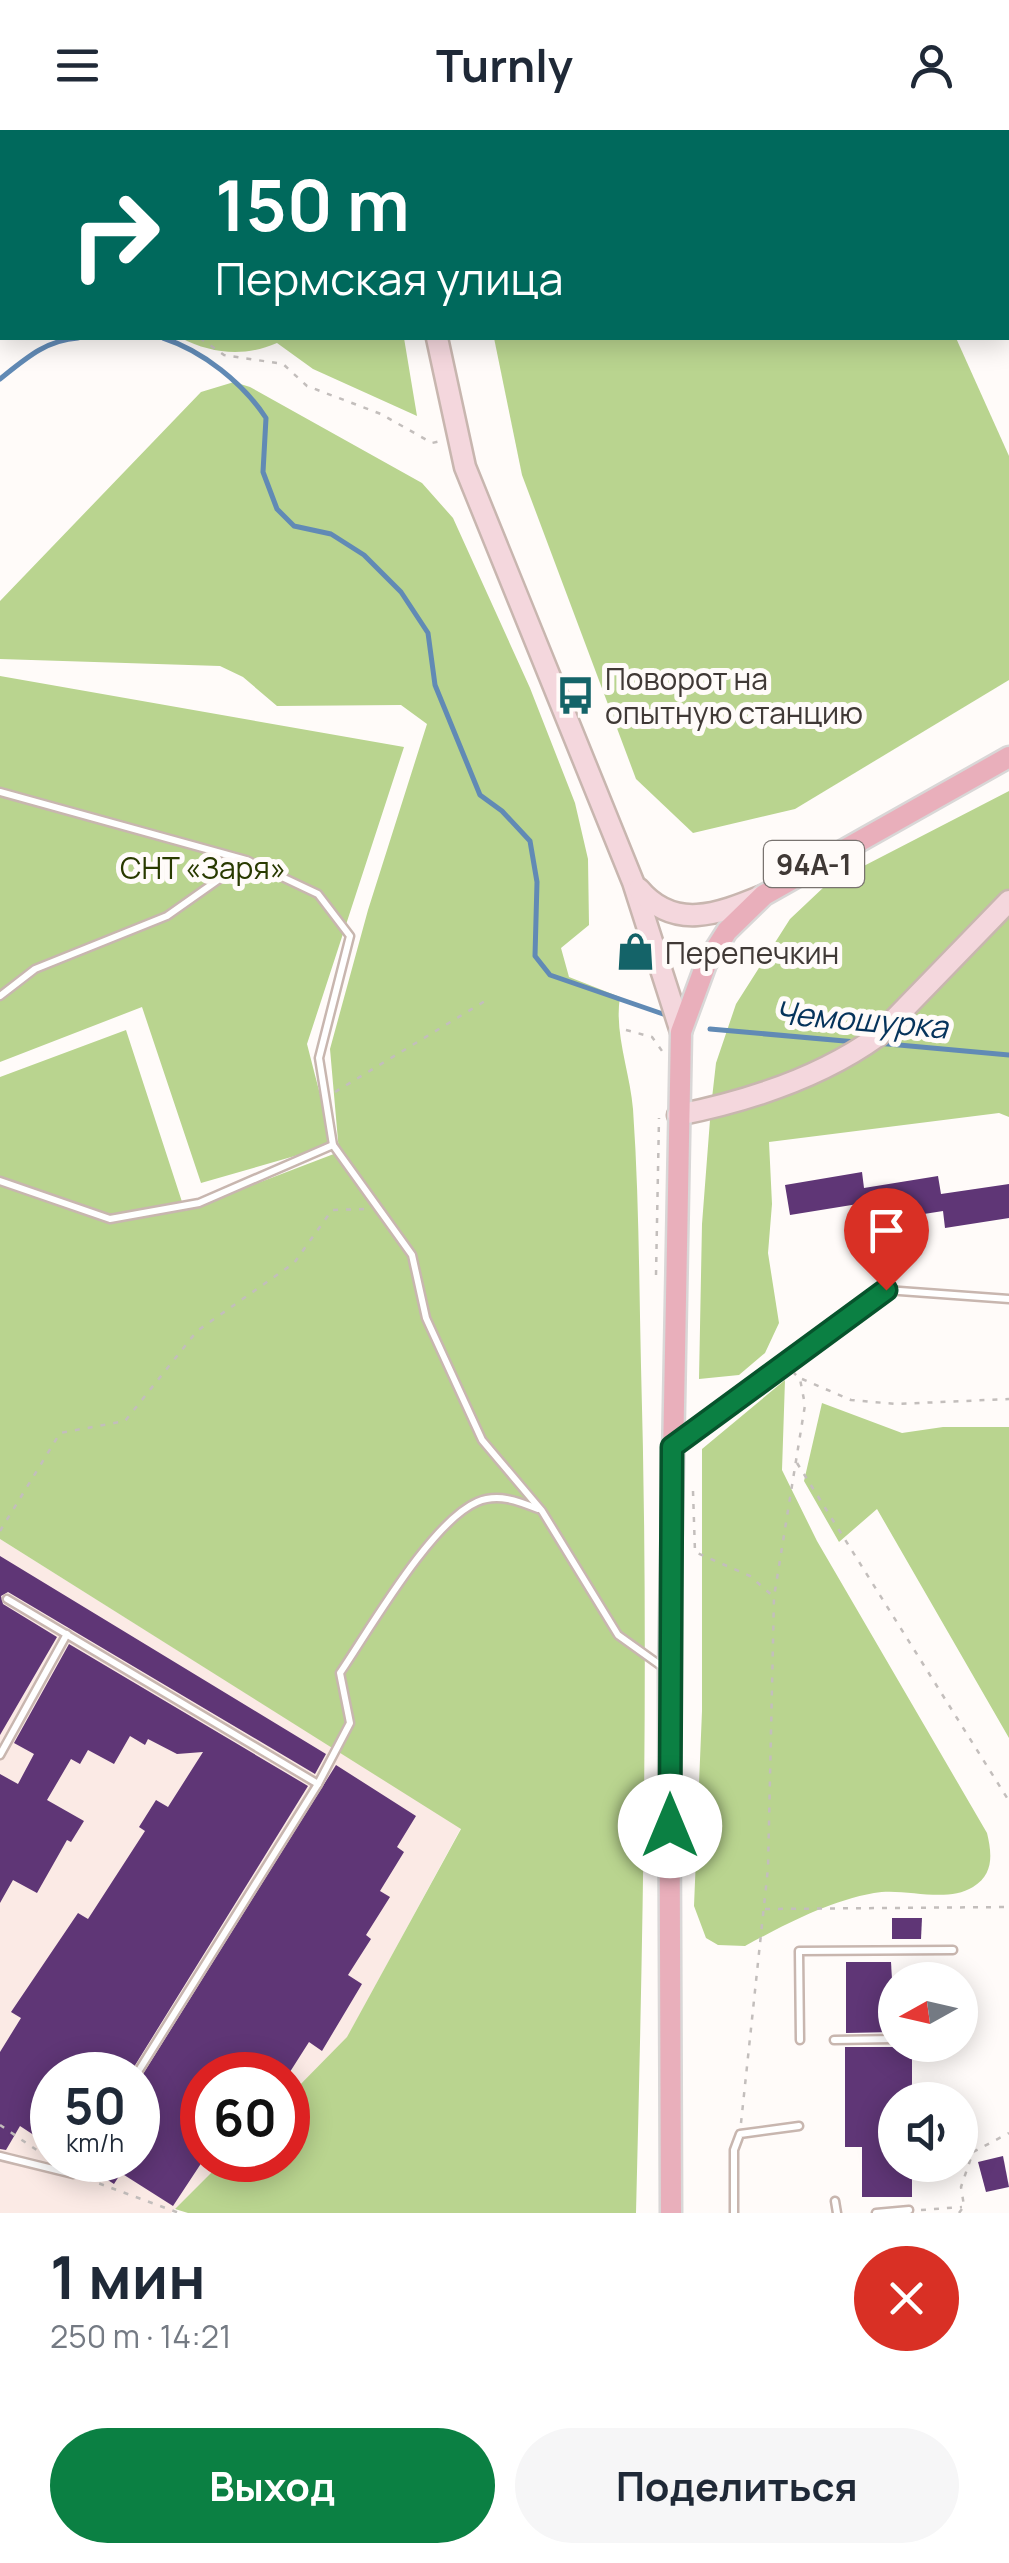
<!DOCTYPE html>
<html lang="ru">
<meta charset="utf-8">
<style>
:root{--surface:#fff;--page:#f6f6f7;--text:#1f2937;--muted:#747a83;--accent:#0b8043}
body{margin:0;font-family:Manrope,sans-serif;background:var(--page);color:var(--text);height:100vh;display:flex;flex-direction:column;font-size:38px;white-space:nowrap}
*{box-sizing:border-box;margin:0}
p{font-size:32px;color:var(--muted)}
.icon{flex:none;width:55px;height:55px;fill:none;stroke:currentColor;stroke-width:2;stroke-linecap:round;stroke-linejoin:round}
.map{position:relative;height:2083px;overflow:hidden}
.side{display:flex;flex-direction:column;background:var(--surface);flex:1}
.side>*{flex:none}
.top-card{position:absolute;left:0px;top:0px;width:1010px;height:210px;box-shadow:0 5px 25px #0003;background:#00695c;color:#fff;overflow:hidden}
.needle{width:65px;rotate:262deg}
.buttons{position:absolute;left:878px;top:1832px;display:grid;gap:20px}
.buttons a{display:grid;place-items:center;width:100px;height:100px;border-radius:50%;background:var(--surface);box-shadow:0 5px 25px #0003;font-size:50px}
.speed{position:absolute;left:30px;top:1922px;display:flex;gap:20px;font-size:50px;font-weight:700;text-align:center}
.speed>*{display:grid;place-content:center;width:130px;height:130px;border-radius:50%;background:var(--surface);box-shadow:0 5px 25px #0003;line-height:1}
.speed small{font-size:25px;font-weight:400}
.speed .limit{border:15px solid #d22;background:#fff;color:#111}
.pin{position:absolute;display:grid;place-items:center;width:85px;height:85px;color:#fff;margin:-102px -42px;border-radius:50% 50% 50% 0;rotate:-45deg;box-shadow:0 0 10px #0007}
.pin .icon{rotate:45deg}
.me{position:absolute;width:110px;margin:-55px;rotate:0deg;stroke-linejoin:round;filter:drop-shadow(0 0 8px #0008)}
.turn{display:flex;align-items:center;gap:35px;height:210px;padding:0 50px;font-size:45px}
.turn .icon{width:130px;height:130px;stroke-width:2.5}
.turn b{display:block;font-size:70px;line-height:85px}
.round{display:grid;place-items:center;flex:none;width:105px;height:105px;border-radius:52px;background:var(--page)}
.head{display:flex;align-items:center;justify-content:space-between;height:170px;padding:0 50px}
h1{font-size:60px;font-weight:700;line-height:75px}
.primary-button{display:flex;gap:20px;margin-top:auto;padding:20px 50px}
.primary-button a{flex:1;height:115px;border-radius:60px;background:var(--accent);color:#fff;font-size:40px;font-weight:700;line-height:115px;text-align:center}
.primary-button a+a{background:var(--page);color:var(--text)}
header{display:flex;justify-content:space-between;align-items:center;height:130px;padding:0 50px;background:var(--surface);font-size:45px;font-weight:700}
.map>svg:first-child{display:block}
</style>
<header><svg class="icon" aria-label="menu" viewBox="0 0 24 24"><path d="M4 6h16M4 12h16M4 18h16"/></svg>Turnly<svg class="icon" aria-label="person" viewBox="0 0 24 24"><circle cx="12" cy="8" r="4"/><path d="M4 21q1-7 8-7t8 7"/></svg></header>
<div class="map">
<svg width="1009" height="2083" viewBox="0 0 1009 2083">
<rect width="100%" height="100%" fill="#fffbf9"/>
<path fill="#fbeae5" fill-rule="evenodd" d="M0 1409 461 1698 347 1908 288 1967V1945H202V2030H224L171 2083H0ZM52 1945H138V2030H52Z"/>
<g fill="#b9d48f">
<polygon points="0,0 370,0 370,2 2,2 0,180"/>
<polygon points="451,0 839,0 841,2 451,2"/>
<path d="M181 208H404L417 286 313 239 277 213C245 227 212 224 181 208Z"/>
<polygon points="494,208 956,208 1009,326 1009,550 795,679 693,703 636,649 522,345"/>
<path d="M234 252 250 257 422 353 453 388 530 558 575 673 588 729 589 795 561 818 569 847 620 867C614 903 630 942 633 979 639 1064 639 1150 641 1236 649 1518 643 1801 636 2083H188L175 2079 224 2030H288V1967L347 1907 461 1699 0 1409V947L126 900 185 1081 339 1022 330 919 368 780 427 594 401 575 277 576 243 547 220 536 0 529V471L201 262Z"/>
<polygon points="0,546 404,617 307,914 333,1015 201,1053 142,877 0,932"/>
<polygon points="1009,661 1009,987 999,983 769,1012 772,1074 768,1123 779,1193 765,1223 739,1245 699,1249 702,1094 711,977 716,933 736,874 790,789 825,756"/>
<path d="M785 1250 782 1340 817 1411 987 1703C992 1724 994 1744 973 1757 945 1774 904 1757 874 1763 829 1771 784 1795 745 1816L718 1815 706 1808 694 1776 702 1581V1319Z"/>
<polygon points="822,1273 902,1303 943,1297 1009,1297 1009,1608 877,1379 839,1412 804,1351"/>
</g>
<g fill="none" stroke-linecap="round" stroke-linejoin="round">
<g stroke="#618ab5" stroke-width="5">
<path d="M163 208C203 221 243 253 266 288L263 342 277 379 294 396 331 404 364 425 401 462 428 503 435 555 480 665 502 681 530 711 537 752 535 826 550 845 663 884"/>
<path d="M0 249C25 229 46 210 78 208"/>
<polyline points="710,899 856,912"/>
<polyline points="877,913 1009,925"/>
</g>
</g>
<g fill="#5f3676">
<polygon points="862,1042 864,1058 938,1046 941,1064 1009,1054 1009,1088 945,1098 943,1081 867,1093 864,1073 790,1085 785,1055"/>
<polygon points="0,1426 326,1624 315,1644 8,1462 1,1466 3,1474 57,1507 0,1605"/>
<polygon points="69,1514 308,1656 129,1945 52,1945 52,2017 20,1996 6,2020 0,2019 0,1922 21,1888 11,1882 78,1783 88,1789 145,1701 139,1697 156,1670 168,1677 203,1622 177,1624 148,1609 145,1615 130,1606 114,1634 88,1620 80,1634 71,1629 47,1670 84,1691 71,1712 67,1710 37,1763 13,1750 0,1773 0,1644 18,1654 34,1624 14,1613"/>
<polygon points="336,1635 416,1686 397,1717 404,1722 380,1761 390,1767 366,1805 371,1809 348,1845 362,1854 322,1921 309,1912 288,1945 202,1945 202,2032 173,2076 121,2043 114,2054 86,2036 89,2030 138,2030 138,1952"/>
<polygon points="892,1788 922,1788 921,1809 892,1809"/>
<polygon points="846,1832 891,1832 895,1902 846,1903"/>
<polygon points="845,1917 912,1917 912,1970 895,1970 895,2035 912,2035 912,2067 862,2067 862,2017 845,2017"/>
<polygon points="1003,2026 1009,2057 986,2062 978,2032"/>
</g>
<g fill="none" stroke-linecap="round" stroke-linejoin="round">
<defs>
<g id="lane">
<polyline points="215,0 215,2"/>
<polyline points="91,2 91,0"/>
<polyline points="0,65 2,65"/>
<polyline points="0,662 246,730 318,764 350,806 319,928 333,1015 412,1125 426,1188 482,1310 542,1381 618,1505 664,1538"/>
<polyline points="0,866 35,839 167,786 245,731"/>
<polyline points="0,1051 110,1089 199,1073 333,1015"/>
<polyline points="677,1313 886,1160 1009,1169"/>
<polyline points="7,1469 318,1654 136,1945"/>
<polyline points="0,1625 67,1504"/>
<path d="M318 1654 350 1593 340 1543C370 1499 431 1392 477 1372 498 1363 518 1371 538 1379"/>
<polyline points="800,1910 799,1821 953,1820"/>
<polyline points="834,1910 895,1909"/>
<polyline points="0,2026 73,2044 82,2030"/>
<polyline points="835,2071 837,2083"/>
<polyline points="734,2083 734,2020 740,2004 799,1996"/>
<polyline points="876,2083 909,2080"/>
</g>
<g id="secondary">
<polyline points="408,0 408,2"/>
<polyline points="437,208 465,337 633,752 681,902"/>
<path d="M639 759C674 801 718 784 762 766"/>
<path d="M678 985C748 971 820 948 878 906L1009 771"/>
</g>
<polyline id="primary" points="671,2083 669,1542 681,902 706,834 727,801 764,765 1009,627"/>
</defs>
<use href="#lane" stroke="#c8b6af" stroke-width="11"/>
<use href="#secondary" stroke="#c8b6af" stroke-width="25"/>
<use href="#primary" stroke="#d9d7d7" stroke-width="25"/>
<g stroke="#c3bebc" stroke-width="2.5" stroke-dasharray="5 8" stroke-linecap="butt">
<polyline points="0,199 2,198"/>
<polyline points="200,208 224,225 283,234 307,256 381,284 432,313 441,311"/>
<polyline points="626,900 652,907 662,921"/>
<polyline points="335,962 485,871"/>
<polyline points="656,1145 659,988"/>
<polyline points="802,1249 851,1270 896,1274 1009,1269"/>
<polyline points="797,1333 1009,1671"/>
<polyline points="693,1361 695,1422 750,1446 774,1467"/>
<polyline points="0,1401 60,1303 125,1291 197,1201 294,1133 332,1080 365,1079"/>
<polyline points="765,1779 1009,1777"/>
<polyline points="741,1993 768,1738 774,1467 805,1275 800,1249 794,1243"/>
<polyline points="0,1995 41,2023"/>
<polyline points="87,2049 179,2083"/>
<polyline points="921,2080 962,2077"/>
<polyline points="959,2083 964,2076 961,2057 973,2022 1009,2003"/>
</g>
<use href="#lane" stroke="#fff" stroke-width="6"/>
<use href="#secondary" stroke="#f4d7dd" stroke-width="20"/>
<use href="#primary" stroke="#e9afbb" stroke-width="20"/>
<defs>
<g id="rail">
<polyline points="881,0 882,2"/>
<polyline points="1008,189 1009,191"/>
</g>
</defs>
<use href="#rail" stroke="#7a7471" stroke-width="9"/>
<use href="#rail" stroke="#fffbf9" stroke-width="5" stroke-dasharray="15" stroke-linecap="butt"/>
</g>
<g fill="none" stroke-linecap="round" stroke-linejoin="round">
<defs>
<polyline id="route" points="670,1696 672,1317 886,1160"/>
</defs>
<use href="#route" stroke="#07532c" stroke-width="25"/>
<use href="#route" stroke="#0b8043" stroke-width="18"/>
</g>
<defs>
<symbol id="bus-bare" viewBox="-9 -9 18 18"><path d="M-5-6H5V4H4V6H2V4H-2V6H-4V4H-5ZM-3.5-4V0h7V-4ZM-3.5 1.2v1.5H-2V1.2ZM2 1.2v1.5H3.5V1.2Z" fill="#146368" stroke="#fffbf9" stroke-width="2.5" paint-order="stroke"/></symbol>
<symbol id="shop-bare" viewBox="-9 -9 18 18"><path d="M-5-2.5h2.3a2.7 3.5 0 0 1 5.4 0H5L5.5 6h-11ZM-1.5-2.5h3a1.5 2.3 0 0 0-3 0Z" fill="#146368" stroke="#fffbf9" stroke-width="2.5" paint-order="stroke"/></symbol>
</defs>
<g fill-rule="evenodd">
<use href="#bus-bare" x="548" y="538" width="55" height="55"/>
<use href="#shop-bare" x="608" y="794" width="55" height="55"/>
</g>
<g text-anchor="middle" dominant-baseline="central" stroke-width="10" stroke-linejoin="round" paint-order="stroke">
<rect fill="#fffbf9" stroke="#797370" stroke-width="2.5" x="764" y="711" width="100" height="46" rx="8"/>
<g font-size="28" font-weight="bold" fill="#403936">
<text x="814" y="734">94А-1</text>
</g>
<g font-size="30" fill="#403936" stroke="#fffbf9" text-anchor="start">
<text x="605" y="548">Поворот на<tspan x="605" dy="34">опытную станцию</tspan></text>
<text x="665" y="822">Перепечкин</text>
</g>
<g font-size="30" fill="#293a00" stroke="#fffbf9">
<text x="203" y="737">СНТ «Заря»</text>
</g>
<g font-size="32" font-style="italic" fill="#05335b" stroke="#fffbf9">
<text transform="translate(861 889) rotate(5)">Чемошурка</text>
</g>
</g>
</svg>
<div class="buttons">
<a><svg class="needle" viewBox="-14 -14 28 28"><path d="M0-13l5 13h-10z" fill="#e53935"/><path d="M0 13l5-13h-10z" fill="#747a83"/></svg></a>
<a><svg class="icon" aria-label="sound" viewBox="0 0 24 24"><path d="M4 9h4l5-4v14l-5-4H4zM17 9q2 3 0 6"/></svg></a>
</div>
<div class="speed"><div>50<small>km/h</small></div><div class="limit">60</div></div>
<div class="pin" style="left:886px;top:1160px;background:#d93025"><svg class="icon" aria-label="arrive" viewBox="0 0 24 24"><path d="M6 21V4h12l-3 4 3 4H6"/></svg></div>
<svg class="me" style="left:670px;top:1696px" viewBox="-20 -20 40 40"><circle r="19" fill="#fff"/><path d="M0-13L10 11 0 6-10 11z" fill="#0b8043"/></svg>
<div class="top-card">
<div class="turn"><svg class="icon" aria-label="right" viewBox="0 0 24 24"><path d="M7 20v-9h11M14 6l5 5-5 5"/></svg><div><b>150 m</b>Пермская улица</div></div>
</div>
</div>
<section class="side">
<div class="head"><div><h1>1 мин</h1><p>250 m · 14:21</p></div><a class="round" style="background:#d93025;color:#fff"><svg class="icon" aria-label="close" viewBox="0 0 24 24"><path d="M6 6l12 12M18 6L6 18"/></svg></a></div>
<div class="primary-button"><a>Выход</a><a>Поделиться</a></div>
</section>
